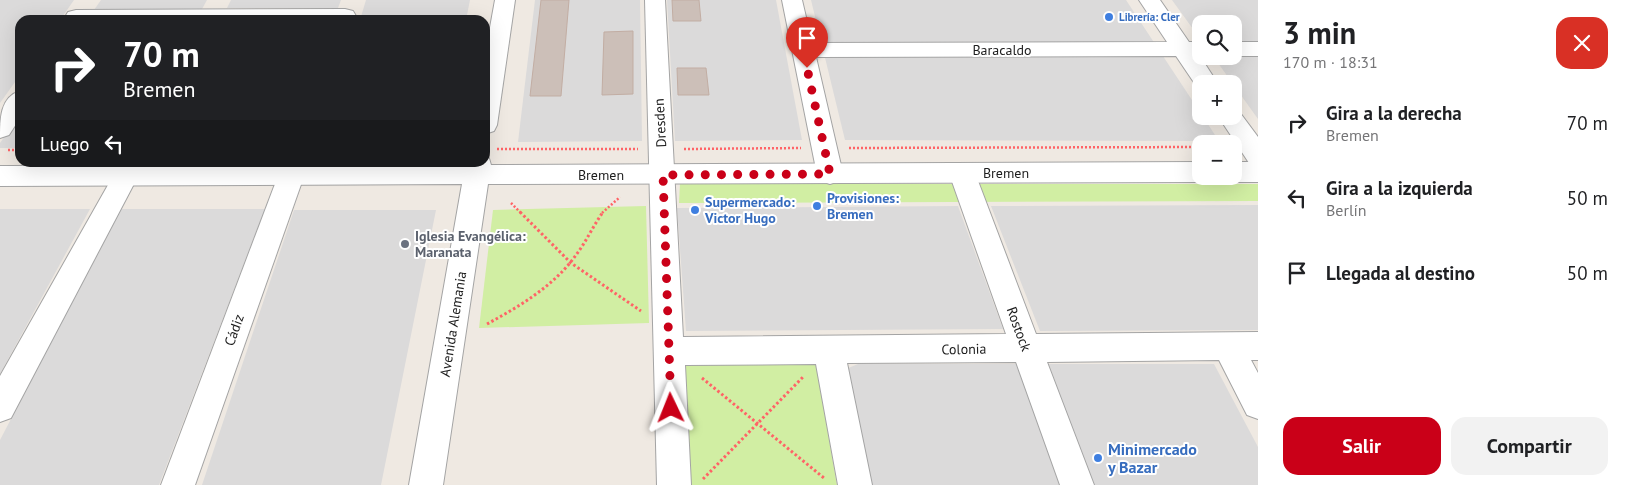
<!DOCTYPE html>
<html lang="es">
<meta charset="utf-8">
<style>
:root{--surface:#fff;--page:#f2f2f2;--text:#202124;--muted:#757577;--accent:#ca0018}
body{margin:0;font-family:"PT Sans",sans-serif;background:var(--page);color:var(--text);height:100vh;display:flex;flex-direction:column;font-size:19px;white-space:nowrap}
*{box-sizing:border-box;margin:0}
p{font-size:16px;color:var(--muted)}
.icon{flex:none;width:28px;height:28px;fill:none;stroke:currentColor;stroke-width:2;stroke-linecap:round;stroke-linejoin:round}
.map{position:relative;flex:1;overflow:hidden}
.sheet{display:flex;flex-direction:column;background:var(--surface);width:375px}
.sheet>*{flex:none}
.banner{position:absolute;left:15px;top:15px;width:475px;height:152px;border-radius:15px;box-shadow:0 5px 20px #0002;background:#202124;color:#fff;overflow:hidden}
.tools{position:absolute;left:1192px;top:15px;display:grid;gap:10px}
.tools a{display:grid;place-items:center;width:50px;height:50px;border-radius:10px;background:var(--surface);box-shadow:0 5px 20px #0002;font-size:25px}
.pin{position:absolute;display:grid;place-items:center;width:42px;height:42px;color:#fff;margin:-51px -21px;border-radius:50% 50% 50% 0;rotate:-45deg;box-shadow:0 0 5px #0007}
.pin .icon{rotate:45deg}
.me{position:absolute;width:55px;margin:-28px;rotate:358deg;stroke-linejoin:round;filter:drop-shadow(0 0 4px #0008)}
.turn{display:flex;align-items:center;gap:18px;height:105px;padding:0 25px;font-size:22px}
.turn .icon{width:65px;height:65px;stroke-width:2.5}
.turn b{display:block;font-size:35px;line-height:42px}
.then{display:flex;align-items:center;height:48px;padding:0 25px;background:#0003;gap:10px;font-size:19px}
.round{display:grid;place-items:center;flex:none;width:52px;height:52px;border-radius:15px;background:var(--page)}
.headline{display:flex;align-items:center;justify-content:space-between;height:85px;padding:0 25px}
h1{font-size:30px;font-weight:700;line-height:38px}
.primary-button{display:flex;gap:10px;margin-top:auto;padding:10px 25px}
.primary-button a{flex:1;height:58px;border-radius:15px;background:var(--accent);color:#fff;font-size:20px;font-weight:700;line-height:58px;text-align:center}
.primary-button a+a{background:var(--page);color:var(--text)}
ul{padding:0;list-style:none}
li{display:flex;align-items:center;gap:15px;height:75px;padding:0 25px}
li div{flex:1}
li b{display:block;font-size:19px}
li em{font-style:normal}
main{display:flex;flex:1;min-height:0}
.map>svg:first-child{display:block}
</style>
<main>
<div class="map">
<svg width="1258" height="485" viewBox="0 0 1258 485">
<rect width="100%" height="100%" fill="#efe9e2"/>
<g fill="#dbdada">
<polygon points="0,0 74,0 60,20 20,20 20,75 0,103"/>
<polygon points="101,0 207,0 202,9 94,10"/>
<polygon points="231,0 341,0 338,8 227,8"/>
<polygon points="366,0 470,0 466,20 360,20"/>
<polygon points="535,0 640,0 642,141 518,142"/>
<polygon points="667,0 776,0 802,140 675,141"/>
<polygon points="811,0 1126,0 1219,141 845,140"/>
<polygon points="1172,0 1258,0 1258,119 1213,56 1234,56 1234,24 1201,24 1201,40"/>
<polygon points="20,115 20,148 0,148 0,143"/>
<polygon points="1258,205 1258,330 1040,331 991,206"/>
<polygon points="958,206 1003,329 686,331 677,208"/>
<polygon points="0,209 90,209 0,374"/>
<polygon points="121,209 265,209 159,485 0,485 0,440"/>
<polygon points="294,210 436,210 381,485 202,485"/>
<polygon points="858,364 1214,364 1258,447 1258,485 871,485 846,369"/>
</g>
<g fill="#d1eea3">
<polygon points="680,184 1258,184 1258,201 679,203"/>
<polygon points="646,206 649,323 479,328 493,210"/>
<polygon points="815,359 837,485 687,485 681,360"/>
</g>
<g fill="#ccbfb8" stroke="#c2ada3">
<polygon points="541,0 569,0 561,96 530,96"/>
<polygon points="672,0 699,0 701,21 673,21"/>
<polygon points="633,31 633,94 602,95 604,32"/>
<polygon points="677,68 706,68 709,95 678,95"/>
</g>
<g fill="none" stroke-linecap="round" stroke-linejoin="round">
<defs>
<g id="minor">
<polygon points="645,0 665,0 683,337 1006,334 949,173 953,166 962,163 971,166 975,173 1036,334 1258,332 1258,360 1251,360 1258,373 1258,419 1247,415 1219,360 1047,362 1094,485 1060,485 1016,362 847,363 872,485 838,485 816,364 685,365 691,485 657,485"/>
<polygon points="782,0 802,0 812,43 1167,42 1139,0 1160,0 1189,42 1201,42 1200,56 1218,84 1201,84 1201,90 1199,90 1176,56 816,57 843,174 839,181 830,184 821,181 817,174"/>
<polygon points="345,9 353,11 356,16 353,20 67,20 65,17 68,12 76,10"/>
<rect x="1234" y="42" width="24" height="14"/>
<path d="M20 91V118L9 135 0 138C0 119 0 97 20 91Z"/>
<polygon points="1234,109 1238,110 1258,137 1258,165 1249,163 1218,116 1234,116"/>
<polygon points="121,162 147,162 135,182 11,418 0,422 0,376"/>
<polygon points="291,166 300,169 304,176 195,485 161,485 278,176 282,169"/>
</g>
<g id="tertiary">
<polygon points="495,0 515,0 497,125 494,131 485,134 485,55"/>
<polygon points="485,154 488,155 491,165 1201,162 1201,176 1211,176 1201,182 488,184 443,485 409,485 462,184 0,186 0,166 466,165 466,162 485,162"/>
<polygon points="1234,162 1258,162 1258,182 1234,182 1225,179 1224,176 1234,176"/>
</g>
</defs>
<use href="#minor" stroke="#a4a4a4" stroke-width="2"/>
<use href="#tertiary" stroke="#a4a4a4" stroke-width="2"/>
<g stroke="#ff6366" stroke-width="2.5" stroke-dasharray="2 2" stroke-linecap="butt">
<polyline points="849,148 1201,147"/>
<polyline points="497,149 638,149"/>
<polyline points="684,149 801,148"/>
<polyline points="8,150 20,150"/>
<polyline points="511,203 521,213"/>
<polyline points="602,213 620,197"/>
</g>
<g stroke="#ff6366" stroke-width="3" stroke-dasharray="2.5 2.5" stroke-linecap="butt">
<polyline points="520,212 571,263 641,311"/>
<path d="M487 324C520 306 554 286 576 255 586 242 593 226 603 212"/>
<polyline points="702,378 824,478"/>
<polyline points="703,479 804,376"/>
</g>
<use href="#minor" fill="#fff" fill-rule="evenodd"/>
<use href="#tertiary" fill="#fff" fill-rule="evenodd"/>
</g>
<g fill="none" stroke-linecap="round" stroke-linejoin="round">
<polyline stroke="#ca0018" stroke-width="9" stroke-dasharray="0 16.2" points="671,408 663,175 830,174 807,68"/>
</g>
<g fill="#3f7fe0" stroke="#fff" stroke-width="2">
<circle cx="1109" cy="17" r="5"/>
<circle cx="817" cy="206" r="5"/>
<circle cx="695" cy="210" r="5"/>
<circle cx="1098" cy="458" r="5"/>
</g>
<circle fill="#6b7280" stroke="#fff" stroke-width="2" cx="405" cy="244" r="5"/>
<g text-anchor="middle" dominant-baseline="central" stroke-width="4" stroke-linejoin="round" paint-order="stroke">
<g font-size="11" font-weight="bold" fill="#366cbe" stroke="#fff" text-anchor="start">
<text x="1119" y="17">Librería: Cler</text>
</g>
<g font-size="14" fill="#1d1d1d" stroke="#fff">
<text x="1002" y="50">Baracaldo</text>
<text transform="translate(660 123) rotate(-93)">Dresden</text>
<text x="1006" y="173">Bremen</text>
<text x="601" y="175">Bremen</text>
<text transform="translate(453 324) rotate(-81)">Avenida Alemania</text>
<text transform="translate(1019 329) rotate(70)">Rostock</text>
<text transform="translate(234 330) rotate(-70)">Cádiz</text>
<text transform="translate(964 349) rotate(-1)">Colonia</text>
</g>
<g font-size="14" font-weight="bold" fill="#366cbe" stroke="#fff" text-anchor="start">
<text x="827" y="198">Provisiones:<tspan x="827" dy="16">Bremen</tspan></text>
<text x="705" y="202">Supermercado:<tspan x="705" dy="16">Victor Hugo</tspan></text>
</g>
<g font-size="14" font-weight="bold" fill="#5b616d" stroke="#fff" text-anchor="start">
<text x="415" y="236">Iglesia Evangélica:<tspan x="415" dy="16">Maranata</tspan></text>
</g>
<g font-size="16" font-weight="bold" fill="#366cbe" stroke="#fff" text-anchor="start">
<text x="1108" y="449">Minimercado<tspan x="1108" dy="18">y Bazar</tspan></text>
</g>
</g>
</svg>
<div class="tools">
<a><svg class="icon" aria-label="search" viewBox="0 0 24 24"><circle cx="10" cy="10" r="6"/><path d="M15 15l6 6"/></svg></a>
<a>+</a>
<a>−</a>
</div>
<div class="pin" style="left:807px;top:68px;background:#d93025"><svg class="icon" aria-label="arrive" viewBox="0 0 24 24"><path d="M6 21V4h12l-3 4 3 4H6"/></svg></div>
<svg class="me" style="left:671px;top:408px" viewBox="-20 -20 40 40"><path d="M0-17L14 15 0 8-14 15z" fill="#ca0018" stroke="#fff" stroke-width="4"/></svg>
<div class="banner">
<div class="turn"><svg class="icon" aria-label="right" viewBox="0 0 24 24"><path d="M7 20v-9h11M14 6l5 5-5 5"/></svg><div><b>70 m</b>Bremen</div></div>
<div class="then">Luego<svg class="icon" aria-label="left" viewBox="0 0 24 24"><path d="M17 20v-9H6M10 6l-5 5 5 5"/></svg></div>
</div>
</div>
<section class="sheet">
<div class="headline"><div><h1>3 min</h1><p>170 m · 18:31</p></div><a class="round" style="background:#d93025;color:#fff"><svg class="icon" aria-label="close" viewBox="0 0 24 24"><path d="M6 6l12 12M18 6L6 18"/></svg></a></div>
<ul>
<li><svg class="icon" aria-label="right" viewBox="0 0 24 24"><path d="M7 20v-9h11M14 6l5 5-5 5"/></svg><div><b>Gira a la derecha</b><p>Bremen</p></div><em>70 m</em></li>
<li><svg class="icon" aria-label="left" viewBox="0 0 24 24"><path d="M17 20v-9H6M10 6l-5 5 5 5"/></svg><div><b>Gira a la izquierda</b><p>Berlín</p></div><em>50 m</em></li>
<li><svg class="icon" aria-label="arrive" viewBox="0 0 24 24"><path d="M6 21V4h12l-3 4 3 4H6"/></svg><div><b>Llegada al destino</b></div><em>50 m</em></li>
</ul>
<div class="primary-button"><a>Salir</a><a>Compartir</a></div>
</section>
</main>
